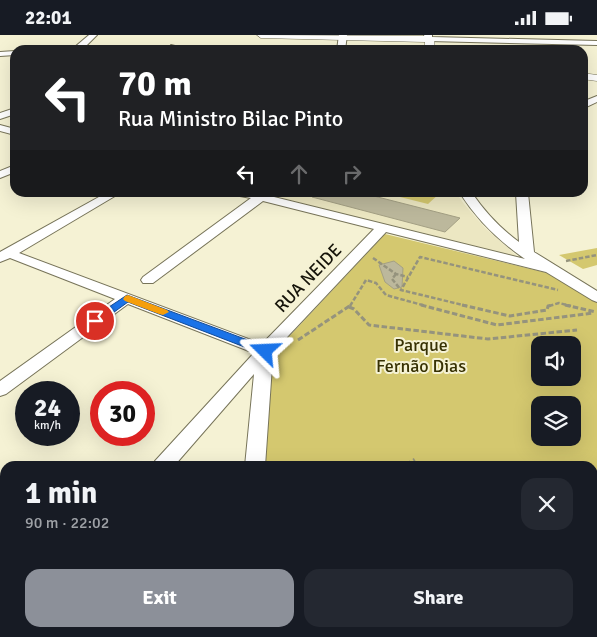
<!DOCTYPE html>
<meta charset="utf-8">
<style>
:root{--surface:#171b24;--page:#242831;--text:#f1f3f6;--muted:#9ea1a6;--accent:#8c9099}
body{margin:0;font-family:Signika,sans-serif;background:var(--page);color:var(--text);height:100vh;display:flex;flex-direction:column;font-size:19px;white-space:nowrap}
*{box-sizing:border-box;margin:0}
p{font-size:16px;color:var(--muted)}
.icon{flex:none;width:28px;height:28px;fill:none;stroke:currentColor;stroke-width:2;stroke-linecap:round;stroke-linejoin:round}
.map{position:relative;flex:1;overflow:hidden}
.side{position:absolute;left:0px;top:426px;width:598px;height:176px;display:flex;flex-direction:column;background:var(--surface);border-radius:15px 15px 0 0;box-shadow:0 5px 20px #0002}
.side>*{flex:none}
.top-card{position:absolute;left:10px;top:10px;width:578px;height:152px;border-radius:15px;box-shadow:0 5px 20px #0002;background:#202124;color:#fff;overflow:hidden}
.fabs{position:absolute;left:531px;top:301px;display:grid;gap:10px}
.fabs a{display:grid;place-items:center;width:50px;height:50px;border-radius:10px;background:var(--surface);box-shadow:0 5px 20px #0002;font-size:25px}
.speed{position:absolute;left:15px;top:346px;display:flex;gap:10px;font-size:25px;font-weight:700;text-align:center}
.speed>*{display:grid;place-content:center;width:65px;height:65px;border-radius:50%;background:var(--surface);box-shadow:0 5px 20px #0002;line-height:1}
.speed small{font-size:12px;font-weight:400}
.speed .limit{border:8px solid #d22;background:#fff;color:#111}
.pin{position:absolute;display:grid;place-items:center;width:42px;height:42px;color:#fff;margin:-21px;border:2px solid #fff;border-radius:50%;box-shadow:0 1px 5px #0007}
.me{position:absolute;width:55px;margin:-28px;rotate:291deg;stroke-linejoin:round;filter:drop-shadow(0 0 4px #0008)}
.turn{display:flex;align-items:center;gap:18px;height:105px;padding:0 25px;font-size:22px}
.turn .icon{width:65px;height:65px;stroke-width:2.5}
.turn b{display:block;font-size:35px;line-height:42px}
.lanes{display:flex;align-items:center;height:48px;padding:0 25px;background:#0003;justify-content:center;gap:25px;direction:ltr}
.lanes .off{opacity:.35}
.round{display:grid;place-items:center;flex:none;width:52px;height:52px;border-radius:15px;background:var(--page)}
.overview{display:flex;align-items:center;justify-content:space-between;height:85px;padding:0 25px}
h1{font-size:30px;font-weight:800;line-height:38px}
.cta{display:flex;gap:10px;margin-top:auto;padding:10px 25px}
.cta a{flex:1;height:58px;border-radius:15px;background:var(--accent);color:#fff;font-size:20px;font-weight:800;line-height:58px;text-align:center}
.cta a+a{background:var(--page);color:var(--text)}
.status{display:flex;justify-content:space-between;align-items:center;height:35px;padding:0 25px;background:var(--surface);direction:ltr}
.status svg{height:14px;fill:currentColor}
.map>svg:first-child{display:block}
</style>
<div class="status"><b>22:01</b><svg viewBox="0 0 49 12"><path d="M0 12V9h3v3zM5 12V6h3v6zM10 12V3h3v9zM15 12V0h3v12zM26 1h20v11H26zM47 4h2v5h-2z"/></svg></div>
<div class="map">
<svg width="597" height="602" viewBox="0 0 597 602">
<rect width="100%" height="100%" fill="#f5f2d4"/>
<polygon fill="#ece7c2" points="282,158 456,158 464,169 485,193 517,221 489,217 282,163 279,159"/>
<g fill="#d4c86f" fill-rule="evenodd">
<polygon points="384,158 440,158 428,169"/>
<path d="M385 199 547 238 597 267V602H241L234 598H592V431H260L265 402 270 322ZM540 310H572V342H540ZM540 370H572V402H540Z"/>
<polygon points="597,213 597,230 583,234 559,220"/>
</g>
<g fill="#bcb89c" stroke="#a4a084">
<polygon points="313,158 362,158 460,183 445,197 312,162"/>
<polygon points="394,226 403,233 402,252 394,254 385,247 379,230"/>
</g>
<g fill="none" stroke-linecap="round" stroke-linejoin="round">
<defs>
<g id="minor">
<polygon points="89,0 97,0 82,15 76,15 76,11"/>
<polygon points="339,0 347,0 345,15 337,15"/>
<polygon points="424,0 432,0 432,2 597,6 597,10 429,6 426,6"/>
<polygon points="171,10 191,15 177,15 170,12"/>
<polygon points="15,16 15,20 0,21 0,17"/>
<polygon points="597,61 597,67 582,74 582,67"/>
<polygon points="15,73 15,79 0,84 0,78"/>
<polygon points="0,90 15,94 15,100 0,96"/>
<polygon points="15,130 15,137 0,143 0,136"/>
<path d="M106 158H120L19 218 262 309 374 194 263 166 153 248H143L141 245 143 242 251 163 240 161 238 158H270V161L525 224C499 206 477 185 460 158H472C485 177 500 193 519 207L516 158H528L534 217 597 256V267L592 265 546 237 386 197 273 317 265 431H245L254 339 174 431H152L155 426 254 318 128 269 6 359 0 361V346L115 264 10 223 0 227V217Z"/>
<polygon points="0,466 5,468 5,487 0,485"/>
</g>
<g id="tertiary">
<polygon points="257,0 429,1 434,4 435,15 425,15 425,7 261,3"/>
<polygon points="582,38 597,40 597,46 582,44"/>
</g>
</defs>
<use href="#minor" stroke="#777459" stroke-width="2"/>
<use href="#tertiary" stroke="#777459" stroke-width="1"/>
<g stroke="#95937d" stroke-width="2.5" stroke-dasharray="4.5 2" stroke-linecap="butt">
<polyline points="373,223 396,239 408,242"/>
<polyline points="566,226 597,220"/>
<polyline points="396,239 392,244 401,255"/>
<polyline points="350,271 366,245 376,248 386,260 426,271"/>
<polyline points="467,271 401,255 420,222 558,255"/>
<polyline points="549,271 559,268 571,271"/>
</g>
<g stroke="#95937d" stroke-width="3" stroke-dasharray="5.5 2.5" stroke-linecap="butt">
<polyline points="421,270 497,290 593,278"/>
<polyline points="462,270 510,281 547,275 548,271 553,270"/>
<polyline points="565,270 596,277"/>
<polyline points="349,272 354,274 369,290 488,304 577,295"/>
<polyline points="298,305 351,270"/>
</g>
<g stroke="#95937d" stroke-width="4.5" stroke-dasharray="7 3" stroke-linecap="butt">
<polyline points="405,431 415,425"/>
<polyline points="220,598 226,602"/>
</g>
<use href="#minor" fill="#fff" fill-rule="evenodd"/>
<use href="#tertiary" fill="#fff" fill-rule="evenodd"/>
</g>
<polygon fill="#1a73e8" stroke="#114b97" points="127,260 269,313 270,316 269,318 260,318 128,267 99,288 91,288 90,286 91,284"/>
<polygon fill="#f59e0b" points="128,260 167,275 169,277 163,280 159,279 125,266 123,264 125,261"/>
<g text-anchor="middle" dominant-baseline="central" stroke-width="4" stroke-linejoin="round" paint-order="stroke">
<g font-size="18" fill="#151309" stroke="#f5f2d4">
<text transform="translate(308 243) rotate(-46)">RUA NEIDE</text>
</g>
<g font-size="18" fill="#373103" stroke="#f5f2d4">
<text x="421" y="310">Parque<tspan x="421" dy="21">Fernão Dias</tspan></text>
</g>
</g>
</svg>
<div class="fabs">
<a><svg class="icon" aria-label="sound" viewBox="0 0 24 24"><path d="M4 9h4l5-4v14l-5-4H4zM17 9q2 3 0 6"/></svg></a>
<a><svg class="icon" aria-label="layers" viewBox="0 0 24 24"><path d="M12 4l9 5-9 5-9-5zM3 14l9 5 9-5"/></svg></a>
</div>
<div class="speed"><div>24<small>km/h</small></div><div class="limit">30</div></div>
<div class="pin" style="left:95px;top:286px;background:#d93025"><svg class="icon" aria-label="arrive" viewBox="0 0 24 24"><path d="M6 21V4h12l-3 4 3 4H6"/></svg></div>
<svg class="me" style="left:265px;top:316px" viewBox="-20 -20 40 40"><path d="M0-17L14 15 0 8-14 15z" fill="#1a73e8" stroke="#fff" stroke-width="4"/></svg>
<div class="top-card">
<div class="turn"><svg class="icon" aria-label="left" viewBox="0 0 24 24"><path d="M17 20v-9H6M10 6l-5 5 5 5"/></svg><div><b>70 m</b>Rua Ministro Bilac Pinto</div></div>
<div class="lanes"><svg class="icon" aria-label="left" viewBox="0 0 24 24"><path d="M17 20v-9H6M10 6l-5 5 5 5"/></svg><svg class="icon off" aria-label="ahead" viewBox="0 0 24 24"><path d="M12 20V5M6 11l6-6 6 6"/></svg><svg class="icon off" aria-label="right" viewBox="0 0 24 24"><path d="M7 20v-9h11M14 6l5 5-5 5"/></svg></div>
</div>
<section class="side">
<div class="overview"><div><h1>1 min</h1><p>90 m · 22:02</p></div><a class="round"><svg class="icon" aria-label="close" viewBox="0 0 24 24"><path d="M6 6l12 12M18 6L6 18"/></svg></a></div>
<div class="cta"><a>Exit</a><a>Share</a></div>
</section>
</div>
